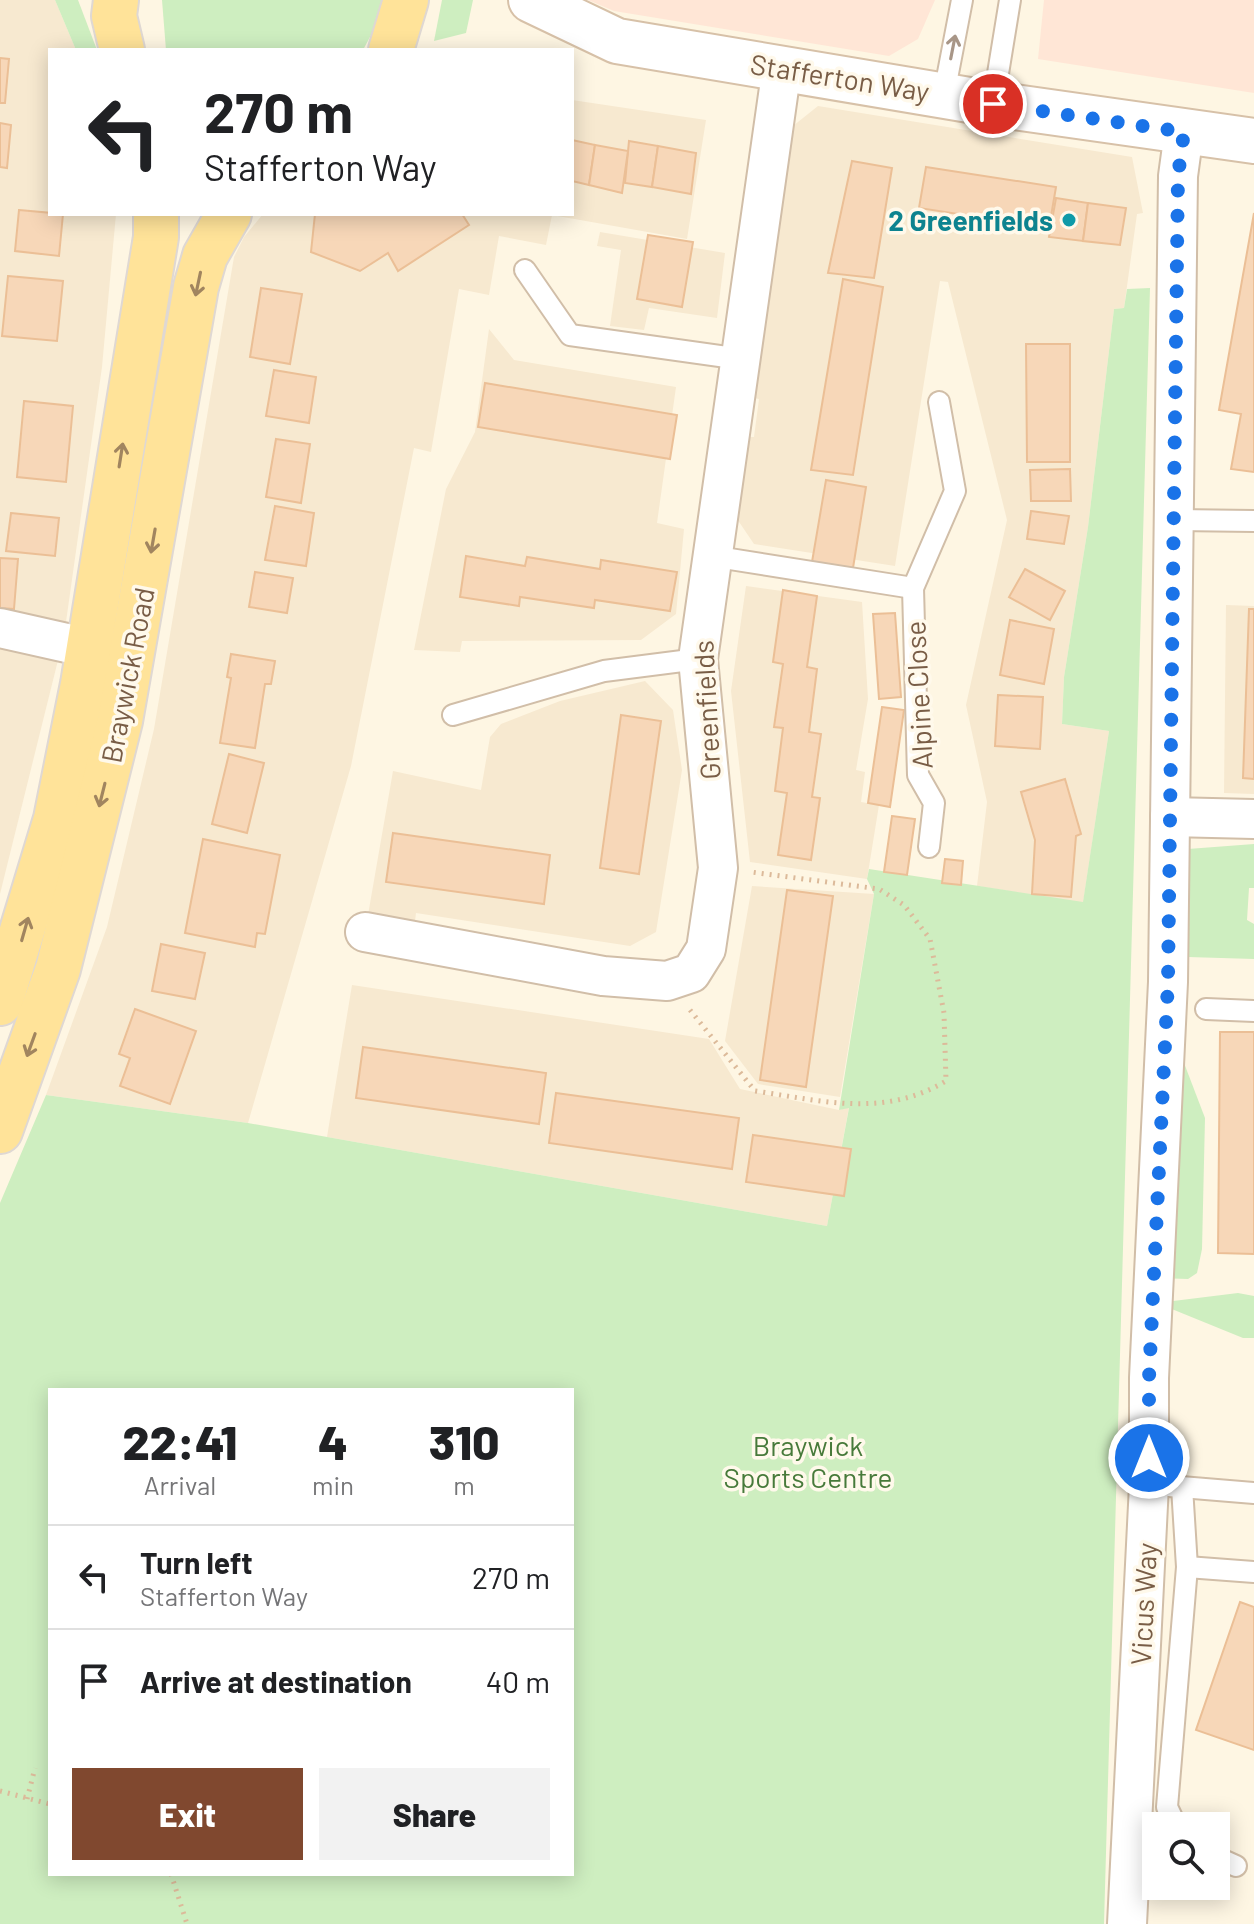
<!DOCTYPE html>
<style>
:root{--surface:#fff;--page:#f2f2f2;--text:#202124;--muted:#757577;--line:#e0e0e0;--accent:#80482f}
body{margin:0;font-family:Barlow,sans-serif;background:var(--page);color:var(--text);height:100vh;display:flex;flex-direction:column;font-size:30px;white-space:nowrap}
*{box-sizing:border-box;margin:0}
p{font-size:26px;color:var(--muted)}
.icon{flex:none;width:44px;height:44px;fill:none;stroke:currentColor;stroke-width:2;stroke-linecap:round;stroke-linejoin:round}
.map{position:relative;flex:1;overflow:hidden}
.drawer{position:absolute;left:48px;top:1388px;width:526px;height:488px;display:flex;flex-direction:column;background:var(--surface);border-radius:0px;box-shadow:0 4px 20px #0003}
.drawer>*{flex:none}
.top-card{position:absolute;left:48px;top:48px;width:526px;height:168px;border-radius:0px;box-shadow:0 4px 20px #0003;background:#fff;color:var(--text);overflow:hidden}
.tools{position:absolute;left:1142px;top:1812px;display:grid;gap:16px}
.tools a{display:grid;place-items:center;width:88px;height:88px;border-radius:0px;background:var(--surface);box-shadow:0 4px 20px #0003;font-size:40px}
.pin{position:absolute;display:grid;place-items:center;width:68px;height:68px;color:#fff;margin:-34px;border:4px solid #fff;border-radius:50%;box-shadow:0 2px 8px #0007}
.me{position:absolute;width:88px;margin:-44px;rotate:0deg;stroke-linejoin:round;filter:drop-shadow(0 0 6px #0008)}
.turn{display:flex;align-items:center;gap:28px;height:168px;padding:0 24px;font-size:36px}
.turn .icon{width:104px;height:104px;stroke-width:2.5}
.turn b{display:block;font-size:56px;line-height:68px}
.eta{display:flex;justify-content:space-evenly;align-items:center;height:136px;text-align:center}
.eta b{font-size:48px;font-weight:800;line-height:56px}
.primary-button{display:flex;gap:16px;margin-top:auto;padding:16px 24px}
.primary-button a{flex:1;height:92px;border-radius:0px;background:var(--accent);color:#fff;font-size:32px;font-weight:800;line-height:92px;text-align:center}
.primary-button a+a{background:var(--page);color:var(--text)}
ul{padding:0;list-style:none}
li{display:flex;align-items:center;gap:24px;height:104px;padding:0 24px;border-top:2px solid var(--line)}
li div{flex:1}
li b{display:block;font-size:30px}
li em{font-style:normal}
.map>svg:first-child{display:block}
</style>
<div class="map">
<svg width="1254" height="1924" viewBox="0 0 1254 1924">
<rect width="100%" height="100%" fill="#fef6e3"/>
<g fill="#f7e9d0">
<polygon points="0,0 55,0 76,50 50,50 50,214 116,214 102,367 64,636 0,894"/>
<polygon points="572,100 706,120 687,239 552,215 546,245 499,236 489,295 459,289 431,452 414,448 351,766 248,1123 46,1095 107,927 154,729 234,257 244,237 263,214 572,214"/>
<polygon points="818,106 1132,157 1143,213 1137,214 1124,308 1114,309 1088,527 1064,677 1062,724 1109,731 1083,903 977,886 987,802 966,705 1007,520 948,282 940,281 895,566 754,544 733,513 745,437 754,437 759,399 750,397 793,126"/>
<polygon points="600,232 725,253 717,318 649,308 644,330 610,326 621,250 597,246"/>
<polygon points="489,329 514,360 676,387 657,523 684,529 676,614 641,640 462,641 460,652 414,650 446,489 475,432"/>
<polygon points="746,586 862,602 868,699 856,770 865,772 861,802 879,805 867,879 750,862 731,691"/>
<polygon points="1226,605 1254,606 1254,794 1224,793"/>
<polygon points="645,681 673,710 682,770 656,932 630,946 416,913 415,921 368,915 393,771 481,790 490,737 501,724 560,701"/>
<polygon points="752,886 874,894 840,1097 758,1084 725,1041"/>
<polygon points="352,985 709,1039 740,1089 839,1110 849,1107 827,1226 327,1137"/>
</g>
<g fill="#ffe6d6">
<polygon points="588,0 935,0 918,39 889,56 614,11"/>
<polygon points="1044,0 1254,0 1254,93 1038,59"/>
</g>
<g fill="#ceeec0" fill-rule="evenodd">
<polygon points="55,0 78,0 97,50 76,50"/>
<polygon points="162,0 384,0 378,22 363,50 166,50"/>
<polygon points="442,0 473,0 466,33 434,41"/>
<path d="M1150 288 1104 1924H0V1203L46 1095 248 1123 827 1226 849 1108 839 1110 874 894 867 879 869 869 1083 902 1109 731 1062 724 1064 677 1088 527 1114 309 1124 308 1127 289ZM50 1390H572V1874H50Z"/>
<polygon points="1254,844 1254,888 1249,888 1247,920 1254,924 1254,959 1188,957 1188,849"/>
<polygon points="1176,1042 1205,1118 1202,1249 1197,1273 1188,1279 1157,1278"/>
<polygon points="1238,1293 1254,1296 1254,1338 1243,1338 1157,1303"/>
</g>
<g fill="#f7d7b8" stroke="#ebbf96" stroke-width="2">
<polygon points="0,58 9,59 5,103 0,103"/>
<polygon points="0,123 11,125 7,168 0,167"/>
<polygon points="572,140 595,145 589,185 572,181"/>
<polygon points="629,141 658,146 652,187 625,183"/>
<polygon points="595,145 628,151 622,193 589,185"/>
<polygon points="658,146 696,153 691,194 652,187"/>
<polygon points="852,161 892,168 874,278 828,273"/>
<polygon points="926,167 1056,187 1049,228 919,208"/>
<polygon points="1056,198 1088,203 1083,241 1049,237"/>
<polygon points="1088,203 1126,208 1120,245 1083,241"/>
<polygon points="19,210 63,214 59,256 15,251"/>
<polygon points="1254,213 1254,472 1231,469 1241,414 1219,410"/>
<polygon points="315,214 462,214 469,225 398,271 388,253 360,271 311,252"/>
<polygon points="648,235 693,242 682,307 637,299"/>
<polygon points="8,276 63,281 57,341 2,336"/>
<polygon points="843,279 883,287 853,475 811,470"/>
<polygon points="261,288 302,294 290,364 250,357"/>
<polygon points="1026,344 1070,344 1070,462 1027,462"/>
<polygon points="274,370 316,377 309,423 266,416"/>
<polygon points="485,383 677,415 670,459 478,427"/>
<polygon points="24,401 73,406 66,482 17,477"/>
<polygon points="276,439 310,444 301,503 266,497"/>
<polygon points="1070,469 1071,501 1031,501 1030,470"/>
<polygon points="826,480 866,487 853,568 812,562"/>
<polygon points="275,506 314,513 306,566 265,560"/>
<polygon points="1031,511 1069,516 1064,544 1027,539"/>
<polygon points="11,513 59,518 55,556 6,551"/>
<polygon points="466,556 525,566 527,557 600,569 601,560 677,572 670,611 595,600 594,608 520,597 519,606 460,597"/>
<polygon points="0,558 18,559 14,609 0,608"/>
<polygon points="1025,569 1065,591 1050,620 1009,597"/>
<polygon points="255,572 293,578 287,613 249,607"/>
<polygon points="783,590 817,596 807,667 817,669 809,732 821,734 812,797 820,798 811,860 778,855 787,793 775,791 783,728 774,727 783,664 773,662"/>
<polygon points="1249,609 1254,609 1254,779 1243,778"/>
<polygon points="895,613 901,697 879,699 873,614"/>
<polygon points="1010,620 1054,629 1044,684 1000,675"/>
<polygon points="231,654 275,661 271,684 265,684 255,748 220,743 231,678 227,677"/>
<polygon points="998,695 1043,697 1040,749 995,746"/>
<polygon points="882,707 904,710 890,807 868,803"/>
<polygon points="621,715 661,721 639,874 600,868"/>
<polygon points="229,754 264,763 247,833 212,824"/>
<polygon points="1065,779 1081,834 1076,836 1071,897 1032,894 1035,840 1021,792"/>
<polygon points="892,816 915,819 907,875 884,872"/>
<polygon points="393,833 550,855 544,904 386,882"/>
<polygon points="203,839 280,855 265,934 257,933 255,947 185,933"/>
<polygon points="945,859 963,861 961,885 942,883"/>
<polygon points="787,890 833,896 806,1087 760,1080"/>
<polygon points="161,944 205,953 195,999 152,991"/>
<polygon points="135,1009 196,1031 170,1104 120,1086 130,1058 119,1054"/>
<polygon points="1220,1032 1254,1032 1254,1254 1218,1253"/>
<polygon points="363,1047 546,1073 539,1124 356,1098"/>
<polygon points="556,1093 739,1118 732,1169 549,1143"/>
<polygon points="753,1135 851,1149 844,1196 746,1182"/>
<polygon points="1240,1602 1254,1607 1254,1750 1196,1730"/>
</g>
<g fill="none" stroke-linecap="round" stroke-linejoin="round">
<defs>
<g id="lane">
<polyline points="944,94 962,0"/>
<polyline points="993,104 1010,0"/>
<polyline points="525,270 570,335 741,359"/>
<polyline points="1176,520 1254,521"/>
<polyline points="711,556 913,588"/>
<polyline points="453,715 604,671 698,659"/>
<polyline points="929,847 934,803 918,775 913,588 955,491 939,402"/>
<polyline points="1206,1009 1254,1011"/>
<polyline points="1169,1486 1254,1493"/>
<polyline points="1187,1567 1254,1572"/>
<polyline points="1176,1826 1167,1807 1187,1567 1182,1487"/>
<polyline points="1216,1857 1236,1866"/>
</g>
<g id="street">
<polyline points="0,628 89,648"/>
<polyline points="1170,817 1254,819"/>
<polyline points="365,932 603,976 667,981 691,973 706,949 718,868 698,659 782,67"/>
<polyline points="1127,1924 1149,1485 1149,1378 1168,982 1178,176 1184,132"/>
</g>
<polyline id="secondary" points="531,0 617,41 993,104 1254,141"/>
<g id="primary">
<polyline points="116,0 114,16 122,50"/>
<polyline points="391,50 406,0"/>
<polyline points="0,1003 56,819 83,684 156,237 156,214"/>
<polyline points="0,1131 58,969 120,721 196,287 205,256 229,214"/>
</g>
</defs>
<use href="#lane" stroke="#d1bea8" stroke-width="24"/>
<use href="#street" stroke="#d1bea8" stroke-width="42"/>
<use href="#secondary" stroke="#d7c1a8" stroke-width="48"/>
<use href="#primary" stroke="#dfd8d3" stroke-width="48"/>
<g stroke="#dcba9a" stroke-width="5" stroke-dasharray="2 6" stroke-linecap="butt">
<path d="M690 1010 755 1091C823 1101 884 1118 946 1081L944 1013 930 939 904 905 879 889 751 872"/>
<polyline points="0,1791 50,1804"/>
<polyline points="27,1799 35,1768"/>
<polyline points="171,1874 187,1924"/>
</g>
<use href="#lane" stroke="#fff" stroke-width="20"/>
<use href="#street" stroke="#fff" stroke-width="38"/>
<use href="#secondary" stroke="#fff" stroke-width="44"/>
<use href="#primary" stroke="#ffe399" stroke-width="44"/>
</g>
<defs><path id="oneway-shaft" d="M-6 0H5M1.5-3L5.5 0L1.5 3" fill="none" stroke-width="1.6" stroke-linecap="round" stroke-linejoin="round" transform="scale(2)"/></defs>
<use stroke="#a89687" href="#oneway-shaft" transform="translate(953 47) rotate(-79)"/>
<g stroke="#a1855f">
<use href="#oneway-shaft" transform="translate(198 284) rotate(102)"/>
<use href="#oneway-shaft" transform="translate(121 455) rotate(-81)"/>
<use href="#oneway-shaft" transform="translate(153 541) rotate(100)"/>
<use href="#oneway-shaft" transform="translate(102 795) rotate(104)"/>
<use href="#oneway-shaft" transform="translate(25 929) rotate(-74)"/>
<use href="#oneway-shaft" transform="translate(31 1045) rotate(110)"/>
</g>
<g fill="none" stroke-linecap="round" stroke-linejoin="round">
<polyline stroke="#1a73e8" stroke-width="14" stroke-dasharray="0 25.2" points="993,104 1184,132 1178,176 1168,982 1149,1378 1149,1458"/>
</g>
<circle fill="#0f9aa8" stroke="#fff9eb" stroke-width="3" cx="1069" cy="220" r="8"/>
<g text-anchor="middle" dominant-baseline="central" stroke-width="7" stroke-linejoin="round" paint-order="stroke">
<g font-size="28" fill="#795d46" stroke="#fff9eb">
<text transform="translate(840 77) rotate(9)">Stafferton Way</text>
<text transform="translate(127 675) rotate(-79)">Braywick Road</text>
<text transform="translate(918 695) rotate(-93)">Alpine Close</text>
<text transform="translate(706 710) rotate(-93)">Greenfields</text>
<text transform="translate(1143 1604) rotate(-87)">Vicus Way</text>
</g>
<g font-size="28" font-weight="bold" fill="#0d838f" stroke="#fff9eb" text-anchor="end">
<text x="1053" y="220">2 Greenfields</text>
</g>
<g font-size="28" fill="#477a3a" stroke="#fff9eb">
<text x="808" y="1445">Braywick<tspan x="808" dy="32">Sports Centre</tspan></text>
</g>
</g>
</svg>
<div class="tools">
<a><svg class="icon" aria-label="search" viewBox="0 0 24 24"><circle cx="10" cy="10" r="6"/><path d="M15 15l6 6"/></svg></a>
</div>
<div class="pin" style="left:993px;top:104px;background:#d93025"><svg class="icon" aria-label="arrive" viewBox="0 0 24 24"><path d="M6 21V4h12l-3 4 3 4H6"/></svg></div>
<svg class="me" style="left:1149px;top:1458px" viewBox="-20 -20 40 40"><circle r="17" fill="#1a73e8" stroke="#fff" stroke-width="3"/><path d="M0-11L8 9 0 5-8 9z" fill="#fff"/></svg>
<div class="top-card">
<div class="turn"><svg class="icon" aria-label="left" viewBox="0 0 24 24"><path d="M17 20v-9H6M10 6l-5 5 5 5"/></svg><div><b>270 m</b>Stafferton Way</div></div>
</div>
<section class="drawer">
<div class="eta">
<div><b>22:41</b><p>Arrival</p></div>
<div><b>4</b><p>min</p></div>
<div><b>310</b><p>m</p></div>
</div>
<ul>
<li><svg class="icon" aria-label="left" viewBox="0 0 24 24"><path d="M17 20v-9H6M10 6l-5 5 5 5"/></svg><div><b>Turn left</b><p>Stafferton Way</p></div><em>270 m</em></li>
<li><svg class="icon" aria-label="arrive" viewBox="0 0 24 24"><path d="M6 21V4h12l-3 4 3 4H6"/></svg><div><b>Arrive at destination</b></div><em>40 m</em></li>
</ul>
<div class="primary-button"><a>Exit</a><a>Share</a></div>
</section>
</div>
